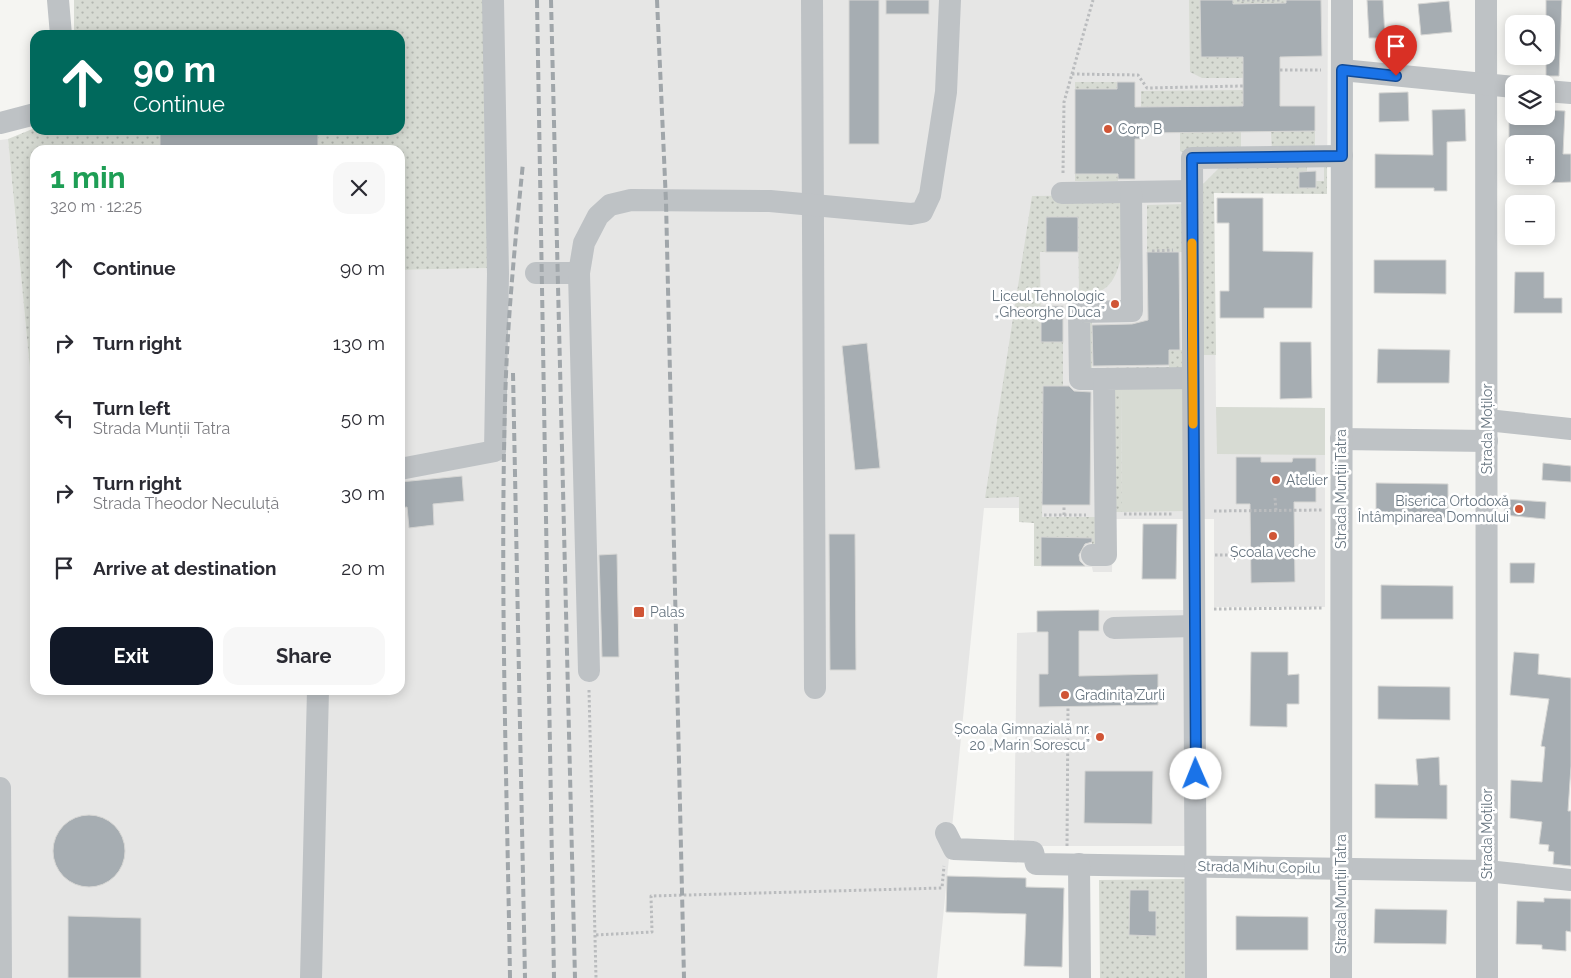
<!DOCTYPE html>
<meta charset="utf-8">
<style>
:root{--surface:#fff;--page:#f7f7f7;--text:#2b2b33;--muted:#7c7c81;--accent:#111827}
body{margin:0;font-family:Raleway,sans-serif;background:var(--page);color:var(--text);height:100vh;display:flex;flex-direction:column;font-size:19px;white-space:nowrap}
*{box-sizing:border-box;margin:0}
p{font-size:16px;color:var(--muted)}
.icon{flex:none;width:28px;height:28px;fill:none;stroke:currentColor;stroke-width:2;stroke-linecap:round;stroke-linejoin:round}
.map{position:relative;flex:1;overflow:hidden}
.sheet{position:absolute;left:30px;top:145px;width:375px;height:550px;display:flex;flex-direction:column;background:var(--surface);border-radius:15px;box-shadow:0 2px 12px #0003}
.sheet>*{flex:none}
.banner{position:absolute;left:30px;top:30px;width:375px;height:105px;border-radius:15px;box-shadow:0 2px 12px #0003;background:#00695c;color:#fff;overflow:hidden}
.fabs{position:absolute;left:1505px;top:15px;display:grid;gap:10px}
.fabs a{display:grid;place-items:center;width:50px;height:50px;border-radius:10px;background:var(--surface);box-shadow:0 2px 12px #0003;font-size:25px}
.pin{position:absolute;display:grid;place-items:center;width:42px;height:42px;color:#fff;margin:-51px -21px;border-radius:50% 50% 50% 0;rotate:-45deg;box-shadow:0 0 5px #0007}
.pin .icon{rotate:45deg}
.me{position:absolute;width:55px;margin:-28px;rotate:359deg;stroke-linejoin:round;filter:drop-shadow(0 0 4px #0008)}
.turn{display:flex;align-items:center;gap:18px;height:105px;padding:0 20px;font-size:22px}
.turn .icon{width:65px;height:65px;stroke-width:2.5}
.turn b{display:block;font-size:35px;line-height:42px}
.round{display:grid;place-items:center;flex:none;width:52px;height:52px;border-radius:15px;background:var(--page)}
.summary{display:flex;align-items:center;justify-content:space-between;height:85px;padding:0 20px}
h1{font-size:30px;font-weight:700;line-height:38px;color:#1e9e55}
.action{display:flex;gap:10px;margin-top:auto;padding:10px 20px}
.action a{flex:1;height:58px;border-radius:15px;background:var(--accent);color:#fff;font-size:20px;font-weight:700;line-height:58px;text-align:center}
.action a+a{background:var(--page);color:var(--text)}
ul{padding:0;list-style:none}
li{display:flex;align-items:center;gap:15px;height:75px;padding:0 20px}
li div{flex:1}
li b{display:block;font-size:19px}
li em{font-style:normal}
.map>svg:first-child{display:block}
</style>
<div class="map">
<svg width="1571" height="978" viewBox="0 0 1571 978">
<defs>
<pattern id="grass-dots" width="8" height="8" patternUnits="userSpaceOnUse" patternTransform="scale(1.25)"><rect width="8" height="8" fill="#d7dbd3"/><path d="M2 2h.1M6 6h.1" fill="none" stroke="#b2b6b0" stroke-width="1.8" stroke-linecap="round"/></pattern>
</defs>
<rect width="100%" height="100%" fill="#f5f5f2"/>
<g fill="#e6e6e5">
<polygon points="486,0 1328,0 1327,194 1214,193 1216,407 1325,408 1325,607 1214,607 1214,519 1113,519 1112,572 1093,572 1092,567 1034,566 1034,522 1019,522 1019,508 984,508 937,978 0,978 0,140 8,139 35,422 35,690 400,690 400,270 489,268"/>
<polygon points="1185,610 1185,846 1041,846 1014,841 1017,633 1037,632 1037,611"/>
</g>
<g fill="url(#grass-dots)" fill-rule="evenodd">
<polygon points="74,0 485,0 490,268 400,270 400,150 35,150 35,422 8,139 35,128 35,130 400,130 400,35 74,35"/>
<polygon points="1189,0 1200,0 1243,57 1243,78 1202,78 1190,72"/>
<polygon points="1233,0 1286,0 1286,3 1233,4"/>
<rect x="1075" y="82" width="42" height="7"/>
<polygon points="1243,90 1243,106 1141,107 1141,91"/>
<polygon points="1315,131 1315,152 1272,152 1271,132"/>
<polygon points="1180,132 1241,132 1241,152 1184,153 1180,151"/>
<polygon points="1324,161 1327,161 1327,194 1214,193 1216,355 1203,355 1203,184 1220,167 1307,163 1307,171 1299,172 1299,188 1315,188 1316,181 1324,181"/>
<rect x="1075" y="174" width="43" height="7"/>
<path d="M1125 195C1124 220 1128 282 1098 292 1093 294 1084 293 1079 293L1078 217H1046V252H1040L1041 342H1063V386H1043L1042 517H1102V548L1092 549V538L1042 537 1041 566H1034V523L1019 522V497L985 498 1032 196Z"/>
<polygon points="1188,204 1189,252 1147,252 1147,205"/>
<polygon points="1082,320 1092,320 1092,368 1169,367 1169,350 1185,350 1185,373 1082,374"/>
<polygon points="1113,385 1121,388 1122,512 1114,512"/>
<path d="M1186 879V978H1100L1099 880ZM1130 890H1149V911L1129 935Z"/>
</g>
<g fill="#d7dbd3">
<polygon points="1121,388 1185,388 1186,511 1122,512"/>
<polygon points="1216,407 1325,408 1325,455 1217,454"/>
</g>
<g fill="#a6adb2" stroke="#d6d6d4">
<rect x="849" y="0" width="30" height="144"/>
<rect x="886" y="0" width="43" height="14"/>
<polygon points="1200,0 1233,0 1233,4 1286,3 1286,0 1321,0 1322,56 1280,57 1280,106 1315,106 1315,131 1144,133 1144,139 1135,139 1135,179 1118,179 1118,174 1075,174 1075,89 1117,89 1117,82 1135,82 1135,107 1243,106 1243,57 1201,57"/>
<polygon points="1367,0 1383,0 1385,38 1369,38"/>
<polygon points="1546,0 1562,0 1559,76 1546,76"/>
<polygon points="1449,1 1452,32 1421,35 1418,4"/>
<polygon points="1408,92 1409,121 1379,122 1379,93"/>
<polygon points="1465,109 1466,141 1447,142 1447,191 1434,191 1434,188 1375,188 1375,154 1433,155 1432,110"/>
<polygon points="1546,110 1565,111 1563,154 1571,154 1571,182 1546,183 1546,144 1509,141 1509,116 1546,116"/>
<polygon points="167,130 318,130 318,150 160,150 160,132 167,132"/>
<polygon points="1316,171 1316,188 1299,188 1299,172"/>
<polygon points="1217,198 1263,198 1263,251 1313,252 1312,308 1264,308 1264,318 1220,318 1220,291 1229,291 1229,223 1217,223"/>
<rect x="1046" y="217" width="32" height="35"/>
<polygon points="1147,252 1179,252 1180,350 1169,350 1169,365 1093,366 1092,325 1132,324 1148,320"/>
<polygon points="1374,260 1446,260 1446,294 1374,293"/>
<polygon points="1515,272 1544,272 1544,298 1562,298 1562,313 1514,313"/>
<rect x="1041" y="306" width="22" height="36"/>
<polygon points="1280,342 1311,342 1312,398 1280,399"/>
<polygon points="867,343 880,468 855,470 842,346"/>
<polygon points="1378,349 1450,350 1449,383 1377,383"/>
<polygon points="1043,386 1069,386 1074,391 1091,392 1090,505 1042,505"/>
<polygon points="1236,457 1261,457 1261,462 1292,462 1293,458 1316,458 1316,502 1294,502 1295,582 1251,583 1250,504 1236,504"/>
<polygon points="1543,463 1571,466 1571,482 1542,480"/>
<polygon points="462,476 464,501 433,504 434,525 409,528 407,507 400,508 400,482"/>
<polygon points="1376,483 1448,484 1448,518 1376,517"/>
<polygon points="1505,499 1546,502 1545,519 1504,515"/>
<polygon points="1143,524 1177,524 1176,579 1142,579"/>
<polygon points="829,534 855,534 856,670 830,670"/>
<polygon points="1041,537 1092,538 1092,542 1085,544 1079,555 1080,561 1085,566 1041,566"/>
<polygon points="617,554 619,657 602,657 599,555"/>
<polygon points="1510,563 1535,563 1534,583 1510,583"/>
<polygon points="1381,585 1453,586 1453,619 1381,619"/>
<polygon points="1099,610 1099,631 1079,631 1079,676 1158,674 1158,705 1039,707 1039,674 1048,674 1048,632 1037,632 1037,611"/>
<polygon points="1251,652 1288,652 1288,675 1299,674 1299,704 1287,704 1287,727 1250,726"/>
<polygon points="1514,652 1539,654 1538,674 1571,678 1571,766 1568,811 1571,811 1571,866 1553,864 1554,852 1548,851 1549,845 1539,844 1542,822 1510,818 1511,780 1542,782 1545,747 1541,746 1549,699 1510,695"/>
<polygon points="1378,686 1450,687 1450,720 1378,719"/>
<polygon points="1439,757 1440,785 1447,785 1447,819 1375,818 1375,784 1418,785 1416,759"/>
<polygon points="1085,771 1153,771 1152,824 1084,823"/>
<circle cx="89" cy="851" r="36"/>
<polygon points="947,876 1026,878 1026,887 1064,888 1062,967 1024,966 1026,914 946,912"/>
<polygon points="1130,890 1149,890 1149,911 1156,911 1156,936 1129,935"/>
<polygon points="1544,898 1571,899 1571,932 1566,931 1566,951 1542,949 1542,945 1516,944 1517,901 1544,902"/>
<polygon points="1375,909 1447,910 1446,944 1374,943"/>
<polygon points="68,916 141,918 141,978 68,978"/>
<polygon points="1236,916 1308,917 1308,950 1236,950"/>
</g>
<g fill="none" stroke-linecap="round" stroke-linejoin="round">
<g stroke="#babcbe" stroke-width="3" stroke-dasharray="2.5 2.5" stroke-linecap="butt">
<polyline points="1237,0 1282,0"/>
<polyline points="1280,70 1321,70"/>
<polyline points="1072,74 1138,75 1147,88 1243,86"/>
<polyline points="1063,173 1064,102 1093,0"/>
<polyline points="1152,251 1173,250"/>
<polyline points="1275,498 1276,511"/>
<polyline points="1214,511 1323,510"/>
<polyline points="1124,514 1173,514"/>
<polyline points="1044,515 1086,515"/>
<polyline points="1064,515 1064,505"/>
<polyline points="1215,555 1251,555"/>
<polyline points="1214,609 1323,608"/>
<polyline points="589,690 596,978"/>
<polyline points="1067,846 1068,706"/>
<polyline points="596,935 652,932 651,896 942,888 944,866"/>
</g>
<g stroke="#bec2c5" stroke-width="22">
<polyline points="58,0 61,35"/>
<polyline points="812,0 815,688"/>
<polyline points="1486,0 1487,978"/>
<polyline points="1342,70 1514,87"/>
<polyline points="1546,91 1571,93"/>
<polyline points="0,123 35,114"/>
<polyline points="1062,193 1192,191"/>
<polyline points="536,273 579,273"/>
<polyline points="1104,379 1080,379 1079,312 1132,311 1131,192"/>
<polyline points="1487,420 1571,429"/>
<polyline points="1341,439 1487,441"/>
<polyline points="400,469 495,451 498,274 493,0"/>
<polyline points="1092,555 1106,555 1104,379 1193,378"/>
<polyline points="1114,628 1194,626"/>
<polyline points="589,671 579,273 584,243 598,216 610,205 631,200 770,201 911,214 922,212 930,195 946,92 950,0"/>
<polyline points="0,788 1,978"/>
<polyline points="946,833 954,849 1033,852 1036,864 1487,871 1571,880"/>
<polyline points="1079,864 1080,978"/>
<polyline points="311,978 318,690"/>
<polyline points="1196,978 1192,158 1342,156"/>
<polyline points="1341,978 1342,0"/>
</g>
<g stroke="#a0a6aa" stroke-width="4" stroke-dasharray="8 4" stroke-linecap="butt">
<polyline points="537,0 554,978"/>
<polyline points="551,0 575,978"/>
<polyline points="657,0 666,202 684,978"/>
<polyline points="513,373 525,978"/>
<path d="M510 978C507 787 500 595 505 404 507 323 515 243 523 163"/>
</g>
</g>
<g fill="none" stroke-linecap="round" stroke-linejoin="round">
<defs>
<polyline id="route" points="1196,774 1192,158 1342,156 1342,70 1396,76"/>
</defs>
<use href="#route" stroke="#114b97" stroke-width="12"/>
<use href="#route" stroke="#1a73e8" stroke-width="9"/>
<polyline stroke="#f59e0b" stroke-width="9" points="1192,243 1193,424"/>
</g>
<g fill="#d05536" stroke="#fff" stroke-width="2">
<circle cx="1108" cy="129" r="5"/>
<circle cx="1115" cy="304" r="5"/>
<circle cx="1276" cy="480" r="5"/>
<circle cx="1519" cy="509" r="5"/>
<circle cx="1273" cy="536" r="5"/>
<rect x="633" y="606" width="12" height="12" rx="2.5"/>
<circle cx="1065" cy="695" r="5"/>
<circle cx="1100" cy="737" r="5"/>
</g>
<g text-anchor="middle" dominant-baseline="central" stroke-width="5" stroke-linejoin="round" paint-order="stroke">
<g font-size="14" fill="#677580" stroke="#fff" text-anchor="start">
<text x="1118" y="129">Corp B</text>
<text x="1105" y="296" text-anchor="end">Liceul Tehnologic<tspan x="1105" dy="16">„Gheorghe Duca”</tspan></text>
<text x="1286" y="480">Atelier</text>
<text x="1509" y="501" text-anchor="end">Biserica Ortodoxă<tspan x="1509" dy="16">Întâmpinarea Domnului</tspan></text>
<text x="1273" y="552" text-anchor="middle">Școala veche</text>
<text x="650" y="612">Palas</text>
<text x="1075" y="695">Gradinița Zurli</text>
<text x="1090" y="729" text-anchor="end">Școala Gimnazială nr.<tspan x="1090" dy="16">20 „Marin Sorescu”</tspan></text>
</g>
<g font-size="14" fill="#677580" stroke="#fff">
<text transform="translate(1487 429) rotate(-90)">Strada Moților</text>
<text transform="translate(1341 489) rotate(-90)">Strada Munții Tatra</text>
<text transform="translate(1487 834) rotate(-90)">Strada Moților</text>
<text transform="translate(1259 867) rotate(1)">Strada Mihu Copilu</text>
<text transform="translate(1341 894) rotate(-90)">Strada Munții Tatra</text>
</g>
</g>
</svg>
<div class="fabs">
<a><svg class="icon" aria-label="search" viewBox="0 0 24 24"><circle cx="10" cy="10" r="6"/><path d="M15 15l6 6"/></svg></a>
<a><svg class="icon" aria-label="layers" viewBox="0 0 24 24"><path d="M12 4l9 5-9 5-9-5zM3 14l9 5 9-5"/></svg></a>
<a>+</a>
<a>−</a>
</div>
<div class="pin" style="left:1396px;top:76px;background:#d93025"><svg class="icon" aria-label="arrive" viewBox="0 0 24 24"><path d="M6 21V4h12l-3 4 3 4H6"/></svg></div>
<svg class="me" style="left:1196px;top:774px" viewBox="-20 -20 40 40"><circle r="19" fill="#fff"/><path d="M0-13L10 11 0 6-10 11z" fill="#1a73e8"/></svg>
<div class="banner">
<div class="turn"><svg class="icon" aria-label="ahead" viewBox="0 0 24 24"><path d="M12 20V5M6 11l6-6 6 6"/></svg><div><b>90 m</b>Continue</div></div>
</div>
<section class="sheet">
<div class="summary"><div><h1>1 min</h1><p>320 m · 12:25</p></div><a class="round"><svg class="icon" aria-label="close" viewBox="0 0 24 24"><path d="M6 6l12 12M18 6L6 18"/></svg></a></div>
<ul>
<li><svg class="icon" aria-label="ahead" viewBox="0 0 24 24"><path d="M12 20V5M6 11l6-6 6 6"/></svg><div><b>Continue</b></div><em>90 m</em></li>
<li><svg class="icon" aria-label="right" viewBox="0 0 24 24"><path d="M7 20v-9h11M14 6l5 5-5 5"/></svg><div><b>Turn right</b></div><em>130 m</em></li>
<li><svg class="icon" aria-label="left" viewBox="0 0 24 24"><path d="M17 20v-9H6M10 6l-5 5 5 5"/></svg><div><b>Turn left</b><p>Strada Munții Tatra</p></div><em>50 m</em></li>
<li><svg class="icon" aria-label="right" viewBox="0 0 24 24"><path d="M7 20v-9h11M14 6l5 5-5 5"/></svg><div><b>Turn right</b><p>Strada Theodor Neculuță</p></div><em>30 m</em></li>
<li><svg class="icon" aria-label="arrive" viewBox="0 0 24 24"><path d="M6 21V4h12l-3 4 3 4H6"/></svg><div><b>Arrive at destination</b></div><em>20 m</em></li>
</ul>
<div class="action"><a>Exit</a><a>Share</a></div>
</section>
</div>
